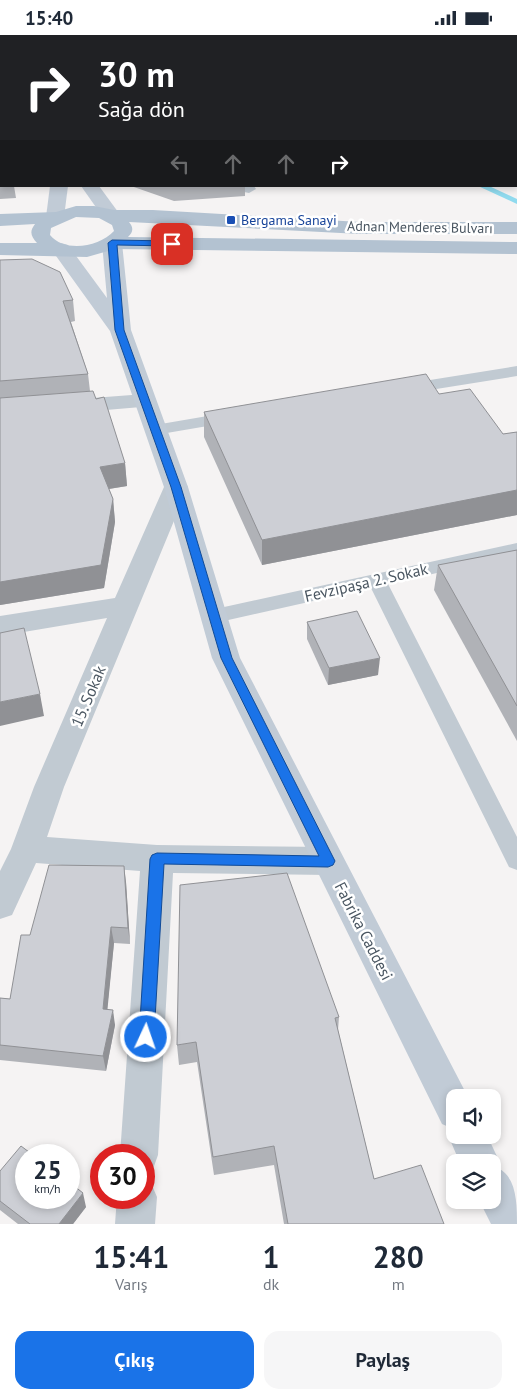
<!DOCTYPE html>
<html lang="tr">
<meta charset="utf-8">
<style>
:root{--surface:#fff;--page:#f6f6f7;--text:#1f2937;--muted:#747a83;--accent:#1a73e8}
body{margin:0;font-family:"PT Sans",sans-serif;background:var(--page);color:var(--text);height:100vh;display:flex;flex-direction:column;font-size:19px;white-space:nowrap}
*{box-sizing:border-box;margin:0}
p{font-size:16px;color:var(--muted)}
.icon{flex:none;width:28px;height:28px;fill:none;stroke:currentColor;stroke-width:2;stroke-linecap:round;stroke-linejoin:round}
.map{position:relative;height:1189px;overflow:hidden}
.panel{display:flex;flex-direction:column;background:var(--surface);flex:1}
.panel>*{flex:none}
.top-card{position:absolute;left:0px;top:0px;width:518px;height:152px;box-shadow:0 2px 8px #0003;background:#202124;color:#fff;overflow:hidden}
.tools{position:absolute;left:446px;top:1054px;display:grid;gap:10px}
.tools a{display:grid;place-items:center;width:55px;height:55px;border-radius:10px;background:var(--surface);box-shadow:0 2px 8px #0003;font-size:25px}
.speed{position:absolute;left:15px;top:1109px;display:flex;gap:10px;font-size:25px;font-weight:700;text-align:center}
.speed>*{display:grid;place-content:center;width:65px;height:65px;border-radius:50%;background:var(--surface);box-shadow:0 2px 8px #0003;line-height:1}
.speed small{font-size:12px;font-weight:400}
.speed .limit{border:8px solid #d22;background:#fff;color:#111}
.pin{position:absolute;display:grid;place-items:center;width:42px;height:42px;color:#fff;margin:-21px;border-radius:10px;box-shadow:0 2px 8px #0006}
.me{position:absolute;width:55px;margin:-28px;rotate:3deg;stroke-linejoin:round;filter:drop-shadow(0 0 4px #0008)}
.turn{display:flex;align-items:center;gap:18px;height:105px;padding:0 15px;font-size:22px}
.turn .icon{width:65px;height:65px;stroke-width:2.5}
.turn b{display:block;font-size:35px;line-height:42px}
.lanes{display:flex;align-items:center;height:48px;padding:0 15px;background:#0003;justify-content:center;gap:25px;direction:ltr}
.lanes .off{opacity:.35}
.eta{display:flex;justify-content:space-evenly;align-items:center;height:85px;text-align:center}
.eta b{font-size:30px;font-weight:800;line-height:35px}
.button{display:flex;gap:10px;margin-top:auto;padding:10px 15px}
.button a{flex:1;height:58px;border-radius:15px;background:var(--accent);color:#fff;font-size:20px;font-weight:800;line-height:58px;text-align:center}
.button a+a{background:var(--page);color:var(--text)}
.status{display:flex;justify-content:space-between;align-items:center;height:35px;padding:0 25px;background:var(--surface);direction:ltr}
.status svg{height:14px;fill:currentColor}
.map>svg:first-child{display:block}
</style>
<div class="status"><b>15:40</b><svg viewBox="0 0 49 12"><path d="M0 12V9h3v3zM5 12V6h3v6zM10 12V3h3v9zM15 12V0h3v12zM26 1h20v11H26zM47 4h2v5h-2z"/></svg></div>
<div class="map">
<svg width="517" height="1189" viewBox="0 0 517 1189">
<rect width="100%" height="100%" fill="#f5f3f3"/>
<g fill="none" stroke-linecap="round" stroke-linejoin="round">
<g fill="#90daee" fill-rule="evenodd">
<polygon points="215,0 222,0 223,1 216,1"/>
<polygon points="478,151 489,151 517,164 517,169"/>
</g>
<g fill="#c1cad2" fill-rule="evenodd">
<polygon points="241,151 254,151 256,154 249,158 244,157"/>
<polygon points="517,331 517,341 405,359 399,357 397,354 399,351 405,349"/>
<polygon points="231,377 237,378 239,382 237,386 155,400 149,399 147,395 149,391 155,390"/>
<polygon points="517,508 517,520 388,549 517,802 517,835 509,832 371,553 215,588 208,586 205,581 208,576 215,574"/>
</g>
<g fill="#c1cad2" fill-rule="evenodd">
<rect x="421" y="0" width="16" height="1"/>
<rect x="516" y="39" width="1" height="10"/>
<polygon points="145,359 153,361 156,366 153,371 0,384 0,370"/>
<polygon points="176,444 185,447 188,452 64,752 47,802 157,810 328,812 339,816 344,826 339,836 328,840 173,838 158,1120 153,1134 144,1137 144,1120 120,1120 140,836 36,828 12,880 0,884 0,836 11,814 34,752 107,583 0,601 0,581 115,563 164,452 167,447"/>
<polygon points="144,1145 151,1148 157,1162 155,1189 115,1189 117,1162 144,1162"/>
</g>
<g fill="#c1cbd6" fill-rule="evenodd">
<rect x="0" y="6" width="1" height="10"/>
<polygon points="50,151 68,151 64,182 62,186 55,188 48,186 46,182"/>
<polygon points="81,151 99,151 121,181 119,185 112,187 105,185"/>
<path d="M112 202 119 204 122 208 131 295 188 452 240 623 468 1062H455V1100H487L500 1128 498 1133C517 1142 517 1170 517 1189H491L479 1165H492V1128H460L448 1100 451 1093 442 1089 212 623 164 452 110 296 51 214 54 210 61 208 68 210 107 263 102 208 105 204Z"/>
</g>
<path fill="#b3c2d1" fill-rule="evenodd" d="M76 171H94L114 175H153L360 187H517V199H360L129 187C134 193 133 197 128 202L517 207V219L115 214 87 222 0 220V208H37C31 201 29 197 35 189L0 191V179L56 177ZM76 182 99 183 112 190 114 196C99 212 65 218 50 200L51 193Z"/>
</g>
<g fill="#b0b2b7">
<polygon points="441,0 517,0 517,29 516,28 516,1 443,1"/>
<polygon points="1,56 1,151 14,151 16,163 0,164 0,58"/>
<polygon points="131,151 245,151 245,161 174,166"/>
<polygon points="0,225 73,265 75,286 71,287 88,339 90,356 96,364 125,428 127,451 109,454 113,464 115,487 104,553 0,570"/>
<polygon points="439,359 503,399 517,397 517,480 262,530 204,402 204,377"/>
<polygon points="517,515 517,706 434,555 438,530"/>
<polygon points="307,587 378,640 328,650 307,604"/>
<polygon points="126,847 130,909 114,908 107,974 115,990 106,1036 0,1025 0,963 10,964 30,900"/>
<polygon points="339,982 338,995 374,1144 444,1189 284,1189 274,1130 214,1140 197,1027 179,1030 177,1010"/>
<polygon points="0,1136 86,1172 73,1189 18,1189 0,1175"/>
</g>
<g fill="#909195">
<rect x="40" y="0" width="66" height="1"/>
<polygon points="473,0 481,0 481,1 469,1"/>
<polygon points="125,428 127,451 102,455 100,432"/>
<polygon points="517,455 517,480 262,530 262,505"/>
<polygon points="113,464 115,487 104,553 0,570 0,547"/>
<polygon points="380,623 378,640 328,650 329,633"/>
<polygon points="40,659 44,681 0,691 0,667"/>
<polygon points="124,831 126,847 130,909 128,893"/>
<polygon points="111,892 114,908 106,989 103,974"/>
<polygon points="113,975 115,990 106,1036 103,1021"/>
<polygon points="83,1158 86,1172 73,1189 59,1189"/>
</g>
<g fill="#cdcfd5" stroke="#909195">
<polygon points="487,0 517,0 517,16 516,15 516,1 489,1"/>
<polygon points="1,55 1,147 0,147"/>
<polygon points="32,224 60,237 73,265 63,266 88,339 0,346 0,225"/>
<polygon points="426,339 439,359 470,354 503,399 517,397 517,455 262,505 204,377"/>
<polygon points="93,356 96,364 104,362 125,428 100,432 113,464 101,530 0,547 0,363"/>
<polygon points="517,515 517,671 438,530"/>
<polygon points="357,576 380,623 329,633 307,587"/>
<polygon points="24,593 40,659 0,667 0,598"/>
<polygon points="49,830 124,831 128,893 111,892 103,974 113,975 103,1021 0,1010 0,963 10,964 21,900 30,900"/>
<polygon points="287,838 339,982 335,983 374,1144 421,1130 444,1189 288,1189 274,1111 213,1122 196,1007 177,1010 180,850"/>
<polygon points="21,1111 33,1120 26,1120 26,1162 69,1162 69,1147 83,1158 59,1189 30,1189 0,1166 0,1136"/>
</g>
<polygon fill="#1a73e8" stroke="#114b97" points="112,205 172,206 176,209 172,211 117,210 124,295 181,452 232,623 335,826 333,830 328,832 164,829 154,1002 152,1006 146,1008 141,1006 139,1002 150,824 152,820 157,818 319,821 221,623 171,452 115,295 108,208"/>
<rect fill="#1a4fb4" stroke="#fff" stroke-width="2" x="226" y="180" width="10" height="10" rx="2.5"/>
<g text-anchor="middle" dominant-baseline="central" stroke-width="5" stroke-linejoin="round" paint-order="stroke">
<g font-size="14" fill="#164399" stroke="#fff" text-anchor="start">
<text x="241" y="185">Bergama Sanayi</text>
</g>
<g font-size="14" fill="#4a5661" stroke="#fff">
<text transform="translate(420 192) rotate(1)">Adnan Menderes Bulvarı</text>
</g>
<g font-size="16" fill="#4a5661" stroke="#fff">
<text transform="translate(366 547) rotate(-13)">Fevzipaşa 2. Sokak</text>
<text transform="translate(88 661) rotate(-67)">15. Sokak</text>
<text transform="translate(364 896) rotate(63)">Fabrika Caddesi</text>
</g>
</g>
</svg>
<div class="tools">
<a><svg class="icon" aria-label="sound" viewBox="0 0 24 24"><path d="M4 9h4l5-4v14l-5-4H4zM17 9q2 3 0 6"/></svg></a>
<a><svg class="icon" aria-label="layers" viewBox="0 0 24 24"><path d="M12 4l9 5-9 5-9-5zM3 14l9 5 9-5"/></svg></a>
</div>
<div class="speed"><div>25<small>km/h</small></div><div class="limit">30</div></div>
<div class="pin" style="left:172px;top:209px;background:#d93025"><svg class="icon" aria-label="arrive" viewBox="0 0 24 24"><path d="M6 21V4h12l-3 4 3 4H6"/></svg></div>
<svg class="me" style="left:146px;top:1002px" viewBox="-20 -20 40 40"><circle r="17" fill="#1a73e8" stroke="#fff" stroke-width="3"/><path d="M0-11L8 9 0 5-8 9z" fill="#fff"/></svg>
<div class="top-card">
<div class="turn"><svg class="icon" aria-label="right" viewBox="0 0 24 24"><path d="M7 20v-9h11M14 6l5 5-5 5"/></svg><div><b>30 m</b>Sağa dön</div></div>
<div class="lanes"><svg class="icon off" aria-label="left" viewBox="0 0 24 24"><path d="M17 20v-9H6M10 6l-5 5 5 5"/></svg><svg class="icon off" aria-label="ahead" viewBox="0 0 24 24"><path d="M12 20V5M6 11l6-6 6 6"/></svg><svg class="icon off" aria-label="ahead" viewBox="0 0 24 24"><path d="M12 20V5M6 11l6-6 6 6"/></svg><svg class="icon" aria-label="right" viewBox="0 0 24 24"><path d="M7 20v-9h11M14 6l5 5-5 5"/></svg></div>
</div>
</div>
<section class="panel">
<div class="eta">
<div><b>15:41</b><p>Varış</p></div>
<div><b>1</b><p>dk</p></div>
<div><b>280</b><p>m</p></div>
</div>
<div class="button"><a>Çıkış</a><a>Paylaş</a></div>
</section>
